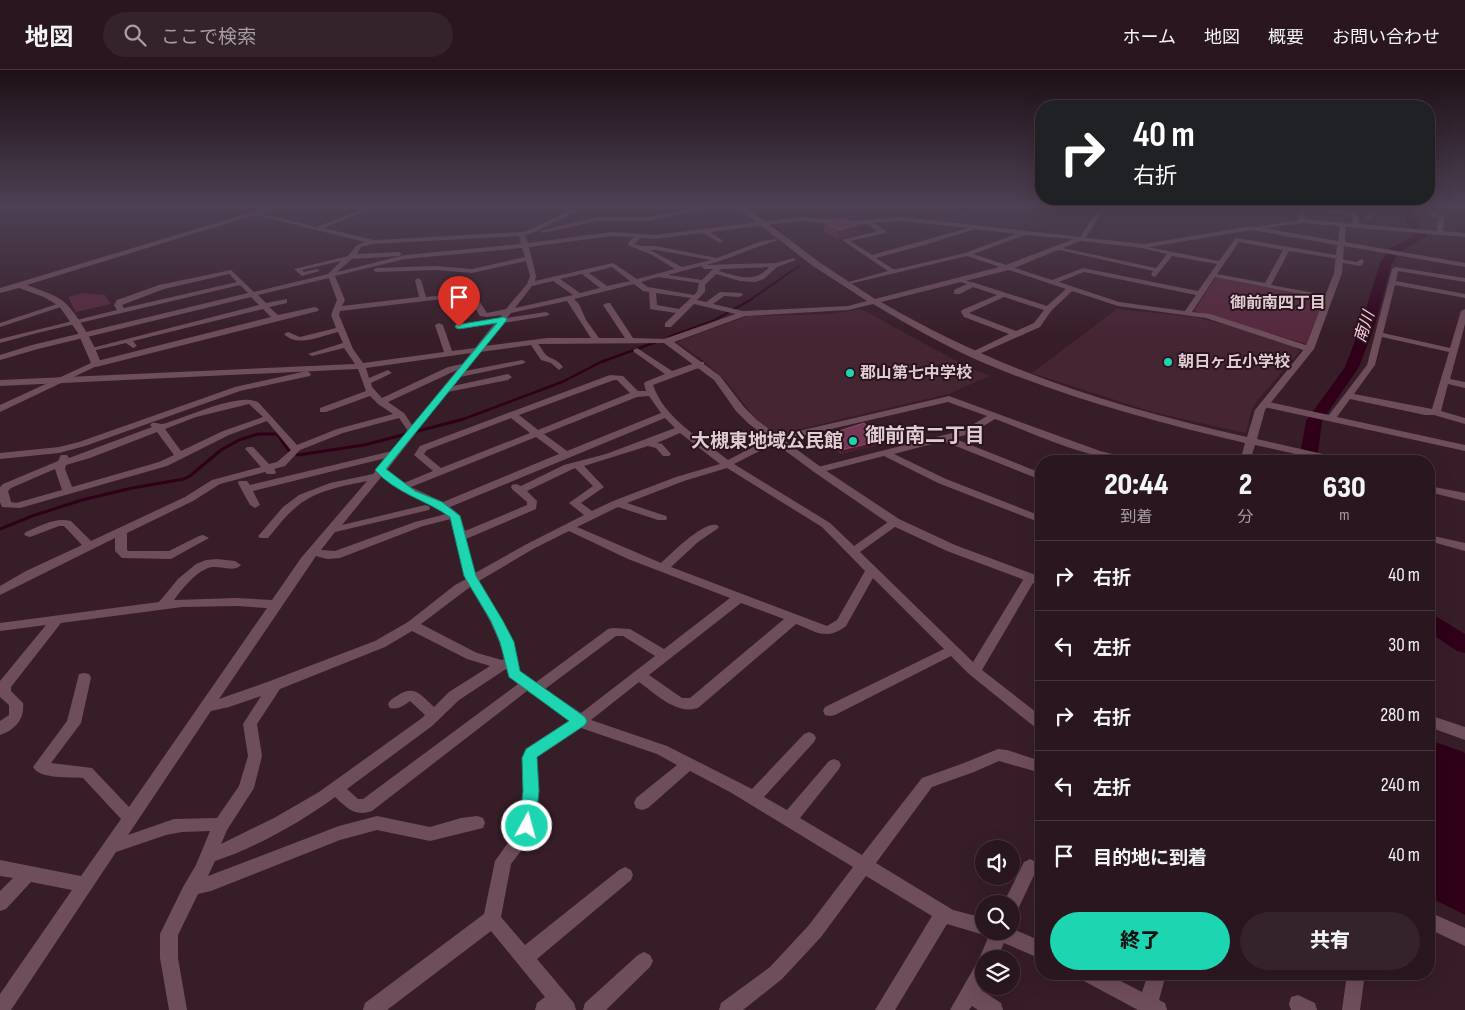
<!DOCTYPE html>
<html lang="ja">
<meta charset="utf-8">
<style>
:root{--surface:#29161e;--page:#35232b;--text:#f1f3f6;--muted:#a59fa4;--line:#45353c;--accent:#1ed5b1}
body{margin:0;font-family:"Sofia Sans Condensed","Noto Sans JP",sans-serif;background:var(--page);color:var(--text);height:100vh;display:flex;flex-direction:column;font-size:19px;white-space:nowrap}
*{box-sizing:border-box;margin:0}
p{font-size:16px;color:var(--muted)}
.icon{flex:none;width:28px;height:28px;fill:none;stroke:currentColor;stroke-width:2;stroke-linecap:round;stroke-linejoin:round}
.map{position:relative;flex:1;overflow:hidden}
.sheet{position:absolute;left:1035px;top:385px;width:400px;height:525px;display:flex;flex-direction:column;background:var(--surface);border-radius:20px;box-shadow:0 5px 20px #0002,0 0 0 1px var(--line)}
.sheet>*{flex:none}
.guide{position:absolute;left:1035px;top:30px;width:400px;height:105px;border-radius:20px;box-shadow:0 5px 20px #0002,0 0 0 1px var(--line);background:#202124;color:#fff;overflow:hidden}
.controls{position:absolute;left:975px;top:770px;display:grid;gap:10px}
.controls a{display:grid;place-items:center;width:45px;height:45px;border-radius:50%;background:var(--surface);box-shadow:0 5px 20px #0002,0 0 0 1px var(--line);font-size:25px}
.pin{position:absolute;display:grid;place-items:center;width:42px;height:42px;color:#fff;margin:-51px -21px;border-radius:50% 50% 50% 0;rotate:-45deg;box-shadow:0 0 5px #0007}
.pin .icon{rotate:45deg}
.me{position:absolute;width:55px;margin:-28px;rotate:7deg;stroke-linejoin:round;filter:drop-shadow(0 0 4px #0008)}
.turn{display:flex;align-items:center;gap:18px;height:105px;padding:0 15px;font-size:22px}
.turn .icon{width:65px;height:65px;stroke-width:2.5}
.turn b{display:block;font-size:35px;line-height:42px}
.eta{display:flex;justify-content:space-evenly;align-items:center;height:85px;text-align:center}
.eta b{font-size:30px;font-weight:800;line-height:35px}
.primary-button{display:flex;gap:10px;margin-top:auto;padding:10px 15px}
.primary-button a{flex:1;height:58px;border-radius:30px;background:var(--accent);color:#111;font-size:20px;font-weight:800;line-height:58px;text-align:center}
.primary-button a+a{background:var(--page);color:var(--text)}
ul{padding:0;list-style:none}
li{display:flex;align-items:center;gap:15px;height:70px;padding:0 15px;border-top:1px solid var(--line)}
li div{flex:1}
li b{display:block;font-size:19px}
li em{font-style:normal}
header{display:flex;align-items:center;gap:30px;box-sizing:border-box;height:70px;padding:0 25px;background:var(--surface);border-bottom:1px solid var(--line)}
header strong{font-size:24px}
nav{display:flex;gap:28px;margin-inline-start:auto;font-size:18px}
.search{width:350px;height:45px;background:var(--page);display:flex;align-items:center;gap:12px;box-sizing:border-box;padding:0 18px;border-radius:28px;color:var(--muted);font-size:19px}
.map>svg:first-child{display:block}
</style>
<header>
<strong>地図</strong>
<div class="search"><svg class="icon" aria-label="search" viewBox="0 0 24 24"><circle cx="10" cy="10" r="6"/><path d="M15 15l6 6"/></svg>ここで検索</div>
<nav><a>ホーム</a><a>地図</a><a>概要</a><a>お問い合わせ</a></nav>
</header>
<div class="map">
<svg width="1465" height="940" viewBox="0 0 1465 940">
<rect width="100%" height="100%" fill="#371d28"/>
<g fill="#462533">
<polygon points="861,239 962,294 990,306 948,324 779,364 774,363 756,349 725,310 700,288 676,272 748,246 829,244"/>
<polygon points="1117,239 1195,247 1234,257 1292,276 1300,281 1256,332 1252,339 1246,362 1241,362 1152,342 1032,303"/>
</g>
<g fill="#58283d">
<polygon points="1216,207 1324,229 1306,274 1194,241"/>
<polygon points="82,223 105,225 111,234 76,242 68,227"/>
</g>
<polygon fill="#2f0018" points="1429,670 1464,682 1465,684 1465,845 1429,827"/>
<g fill="none" stroke-linecap="round" stroke-linejoin="round">
<g stroke="#2f0018" stroke-width="2">
<path d="M808 148C822 146 838 140 849 151"/>
<polyline points="910,149 991,135"/>
<polyline points="770,153 780,163"/>
<polyline points="750,230 799,196"/>
</g>
<g stroke="#2f0018" stroke-width="2.5">
<polyline points="669,267 713,251 752,229"/>
<polyline points="461,350 562,312 601,292 656,272"/>
</g>
<polyline stroke="#2f0018" stroke-width="3" points="0,459 32,446 82,430 132,418 184,409 190,406 221,380 239,370 258,364 277,364 289,381 298,385 364,375 464,349"/>
<g fill="#2f0018" fill-rule="evenodd">
<polygon points="1400,135 1410,135 1419,156 1427,163 1426,167 1399,182 1392,193 1375,255 1359,297 1322,351 1317,391 1299,391 1306,351 1345,297 1361,255 1380,193 1391,178 1415,165 1409,157"/>
<polygon points="1429,544 1437,547 1465,564 1465,583 1457,581 1429,562"/>
</g>
<g fill="#6f4e5b" fill-rule="evenodd">
<path d="M374 135H383L323 158 374 170 522 162 527 161 568 141 543 135C552 135 566 139 573 139 578 139 582 135 589 135L531 164 525 165 528 173 612 162 655 165 801 147 852 151 902 147 1080 167 1101 135H1107L1084 170 1025 165 973 184 1052 210 1083 198 1198 221 1217 194 1172 186 1156 206 1154 207 1151 205 1153 201 1055 179 1058 177 1156 198 1167 184 1137 177V175L1219 191 1235 169 1237 168 1342 186V188L1340 189 1289 181 1271 215 1331 226V230L1215 207 1192 242 1210 244 1312 277V281H1306L1206 248 1118 236 1072 221 1051 241 1040 257 977 285 973 283 974 281 1009 264 964 247 961 242 962 240 997 225 973 217 960 224H954V220L967 214 958 211V209L975 213 1047 236 1066 219 967 186 849 214V212L888 201 842 170 878 161 866 154 852 155 801 151 710 162 722 170V172L720 173 703 163 655 169 641 168 634 174 641 176H656L717 188 762 171 777 169V171C753 177 731 189 706 195L776 193 793 188 796 190 777 197 764 209 755 212 740 211 716 204 705 215V222L697 230 706 232 720 222 742 223 743 225 739 227 724 226 713 234 747 242 748 244 744 246 694 234 671 257H665V253L676 243 650 239 649 222 643 221 634 214 574 229 579 234 586 250 599 268H625L603 235 607 233H610L633 268 667 269 671 271 667 273 538 274C541 277 543 282 546 285 552 290 556 288 563 297L559 300 551 293 541 290 531 275 480 282 465 301 522 290 526 292 522 294 460 307 453 316 508 304 512 307 508 310 448 322 387 400 404 413 433 401 414 385 420 376 610 305 623 306 638 321H646L644 314 645 312 665 304 634 282 633 280 637 278 672 301 698 292H704V296L653 315C664 348 701 369 728 390L773 367 949 326 1100 381 1133 389 1134 391C1092 391 1035 364 995 349L970 364 953 368 1041 403V410L943 371 894 384 946 409 1041 446V453L938 413 884 386 818 403 813 400 814 398 964 360 987 346 948 332 779 371 734 394 830 453 854 476 891 450H899L900 452 899 454 860 482 973 592 1026 505H1034L1036 508 982 600 1041 646V659L1036 658 969 604 951 586 835 645 830 646 825 645 823 641 825 637 944 579 873 508 846 556C826 571 817 562 796 554L698 638C676 645 656 624 639 612L591 650 667 676 752 719 804 664 809 662 814 664 816 668 814 672 764 727 787 740 829 691 834 689 839 691 841 695 839 699 800 748 862 785 922 708 964 693 998 679 1007 680 1041 691V703L999 691 974 702 932 717 876 793 953 840 984 848V861H1011V858L1041 871V889L1004 873 997 889H984V914L981 920 1001 933 1003 940H978L972 936 969 940H950L979 889 990 863 984 865 947 854 895 940H875L932 846 866 806 821 867 782 909 743 940H719L721 933 770 897 809 855 853 797 730 722 690 701 648 738 642 740 636 738 634 733 636 728 677 695 657 684 581 658 536 688 539 721 537 751 527 773 511 794 501 847 525 875 619 800 625 797 631 800 633 805 631 810 537 889 574 933 576 940H535L537 933 545 927 491 861 387 940H363L365 933 484 844 495 791 515 763 521 751 523 721 522 688 527 678 570 650 527 621 372 741C355 747 347 738 335 727 303 751 253 779 215 791L208 806 339 756 377 746 430 757 461 748 477 746 483 748 485 753 483 758 430 771 377 760 340 770 211 821 198 824 178 865V888L187 940H169L160 888V864L183 817 196 795 210 761 182 762 166 765 116 782 11 940H0V924L72 820 31 812 6 839 0 841V821L13 808 0 806V790L81 806 121 749 83 708C70 707 39 709 33 697L67 651 79 604 84 603 89 604 91 608 81 653 51 693 92 698 129 737 267 538 237 536 182 537 61 553 11 617V621L23 633C25 649 15 660 0 665V651L9 645V635L0 627V611L46 555 0 561V553L159 532 178 509 196 494 206 490 217 489 235 491 241 495C233 504 216 493 206 499 193 505 182 519 174 530L237 528 272 530 301 488 367 411C342 416 313 421 294 439 284 447 276 459 268 468H260L258 466 260 464 283 437 299 425 330 413 373 404 386 388 253 421 260 435 255 438 250 435 238 413 239 411H247L250 415 392 381 408 361 399 348 343 363 300 380 285 396 274 399 276 402 275 404H267L265 402 220 414 193 431 127 463V480L129 481H169L199 466 203 465 209 468 171 489 122 488 115 481V468L0 525V516L26 501 82 475 64 456H59L30 467 26 466 24 464 26 462C40 456 55 447 71 451L91 471 185 427 212 410 261 397 247 381 245 379 247 377H253L269 394 277 392 291 380 267 351 229 365 167 396 20 438 2 437 0 432V417L3 414 58 391 61 385H67L69 388 152 357 150 355 152 353C156 352 159 354 162 354 184 349 242 320 259 333L297 375 337 359 393 344 378 334 370 326 326 342H320V338L366 321 358 299 0 316V310L355 294 344 278 312 286 308 284 343 273 338 262C321 266 298 278 284 264L288 262 300 267 336 258 331 245 337 230 329 208 258 225 266 233 287 229V233L269 237 278 245 315 237 319 239 318 241 96 297 92 294 93 292 271 247 263 239 133 271 137 276 133 278 126 273 92 281 88 279 259 235 251 227 38 279 0 290V285L32 275 248 223 240 215 37 263 0 273V269L117 240 114 235 117 230 159 215 231 200 254 222 328 204 341 191 302 200 304 202 317 199 320 201 302 206 294 199 348 186 357 175 365 172 251 144 254 142 316 157ZM902 151 968 158 872 185 850 171 886 163V161L873 153ZM975 159 1016 164 965 183 897 199H893L876 188 928 174ZM519 166 521 174 405 185 337 202 352 189 399 186 402 184 399 182 357 184 361 177 373 174ZM612 166 634 167 628 173V175L652 185 675 199 637 209 613 193 535 211 536 206 529 177ZM1239 172 1283 180 1265 213 1217 204ZM522 178 525 187 472 199 436 196 376 198 373 200 376 202 436 200 472 203 526 191 530 206 527 214 506 239 487 243 474 223 471 222 426 227 421 210 418 208 415 210 419 227 342 236 345 230 335 206 405 189ZM650 180H656L711 190 682 197ZM701 196 704 199H713L702 210 668 205ZM612 197 630 211 607 216 589 203ZM769 197C755 214 737 206 719 201L721 199ZM1084 202 1196 225 1185 241 1119 232 1059 212ZM229 204 237 212 124 238 122 235 164 219ZM582 204 600 218 580 223 560 209ZM658 207 699 213 697 222 694 225 648 217 641 212ZM553 211 573 225 515 238 532 216ZM656 223 691 228 679 239 657 235ZM468 226 480 246 487 247 502 245 498 249 456 255V259H459L494 254 475 278 452 281 443 255 439 253 435 255 444 282 363 293 353 279 339 245 340 241ZM1004 227 1044 240 1034 253 1016 261 969 243ZM567 231 591 268H547L485 276 503 253 546 246 550 244 546 242 507 248 511 243ZM471 283 462 294 448 297 382 328 372 317 371 313 392 303 388 300 369 308 366 298ZM457 300 412 355 404 343 388 332ZM614 310H617L630 323 538 360 519 345ZM649 326 661 343 567 381 544 364 637 327ZM249 334 263 347 223 361 181 381 165 359 196 347ZM511 348 530 363 441 398 424 384 427 380ZM665 348 675 358 606 384 564 395 521 416 516 414 512 415 511 417 512 419 527 432V435L465 461 460 445 450 437ZM157 362 174 385 159 392 72 417 65 399 66 395 90 388ZM680 363 720 394 676 407 613 431 592 441 581 433 604 417 584 396 648 376 656 378 663 386H669L671 384 662 374 657 373ZM536 367 559 384 443 432 411 417ZM575 398 593 416 569 433 584 445 525 475 475 503 466 469 536 439 537 431 527 421ZM727 398 822 457 865 501 837 550 827 556 671 497 698 472 717 459 719 457 717 455C703 451 672 483 661 493L577 457 618 437 658 450H666L667 448 666 446 627 433 684 411ZM55 399 62 420 16 433 11 432 8 421 11 418ZM382 406 408 425 435 436 446 444 415 452 335 481 321 480 335 462 429 440 430 438 429 436 425 435 342 455ZM451 449 466 509 455 515 408 552 375 571 270 611 219 629 316 486 327 489 340 488 423 456ZM569 461 628 489 730 528 664 579 630 559 613 558 608 559 535 613 520 601 513 572 503 551 479 511 533 479ZM470 517C484 540 498 562 504 589L502 590 477 583 421 554ZM741 533 784 549 690 628H682L649 605ZM412 561 467 589 490 596 449 622 434 637C421 625 414 614 397 626 393 628 390 630 388 634L390 638C398 640 403 636 410 631L425 645 422 648 319 722 274 748 221 774 227 760 254 718 262 686 257 654 280 619 385 577ZM616 566H623L655 586 581 643 545 619ZM506 599 509 606 518 614 363 729H358L347 719 432 656 459 630ZM261 626 243 654 248 686 239 716 217 748 174 749 128 765 211 641 229 637Z"/>
<polygon points="711,135 725,135 648,151 597,151 543,163 540,161 597,147 648,147"/>
<polygon points="1299,135 1305,135 1305,149 1353,154 1352,146 1328,142 1327,141 1330,139 1357,144 1359,154 1437,161 1438,148 1430,146 1424,135 1430,135 1434,144 1444,147 1443,161 1465,163 1465,167 1302,153 1252,160 1249,158 1299,150"/>
<polygon points="1376,141 1378,142 1378,144 1370,149 1366,149 1366,147"/>
<polygon points="1340,189 1357,192 1361,189 1364,191 1362,195 1360,196 1338,192 1338,190"/>
<path d="M1395 197 1465 208V212L1398 201 1396 211 1465 224V228L1395 215 1383 263 1450 278 1461 241 1465 239V254L1450 309 1465 312V318L1448 314 1441 341 1465 348V354L1434 345H1425L1350 329 1337 347 1465 375V381L1264 337 1259 334 1264 331 1329 345 1367 295 1392 199ZM1382 267 1449 282 1432 339 1354 324 1375 295Z"/>
<polygon points="60,233 67,235 0,257 0,253"/>
<polygon points="307,301 311,304 310,306 240,321 85,376 59,383 0,389 0,383 59,377 79,372 235,317"/>
<polygon points="1429,465 1465,473 1465,481 1429,471"/>
<polygon points="1030,789 1036,792 1038,797 1017,841 1011,843 1011,834 1003,834 1024,792"/>
<polygon points="1429,842 1465,858 1465,876 1429,859"/>
<polygon points="644,882 650,885 653,891 650,897 606,940 583,940 585,933 638,885"/>
<polygon points="1079,904 1107,904 1142,922 1148,904 1166,904 1159,930 1165,933 1167,940 1138,940 1082,910"/>
<polygon points="1347,904 1365,904 1360,940 1342,940"/>
<polygon points="1298,925 1315,933 1317,940 1291,940 1289,934 1291,927"/>
</g>
<g fill="#6f4e5b" fill-rule="evenodd">
<path d="M276 135H287L27 215C39 220 52 223 63 231 76 241 97 278 101 294L0 342V335L91 293 78 263 59 236 44 227 19 218 0 223V218Z"/>
<path d="M734 135H742L750 140 819 192 875 229 1003 196 1079 167 1144 174 1252 156 1338 171 1340 154 1343 152 1346 154 1345 172 1465 193V197L1344 176 1342 203 1314 279 1265 340 1257 369 1345 389 1346 391H1327L1255 375 1250 391H1240L1245 373C1154 352 1063 327 977 290 941 274 907 254 873 234L848 240 745 246 674 272 720 306 744 337 757 350 822 398 899 449 955 475 1041 507V516L947 481 891 455 814 402 749 354 736 341 714 310 664 273V269L744 241 848 236 867 231 813 196ZM1252 160 1337 175 1334 203 1305 278 1255 340 1247 367C1115 337 999 301 881 232L1009 200 1080 171 1144 178Z"/>
<polygon points="1429,416 1465,423 1465,431 1429,422"/>
<polygon points="1429,645 1465,657 1465,670 1429,657"/>
</g>
</g>
<g fill="#682647">
<polygon points="825,152 857,155 856,164 838,169 824,161"/>
<polygon points="826,365 883,370 882,374 841,384 826,369"/>
</g>
<g fill="#4f1b34">
<polygon points="857,155 856,164 838,169 839,160"/>
<polygon points="883,370 882,374 841,384 841,380"/>
</g>
<g fill="#753856" stroke="#854f69">
<polygon points="845,148 857,155 839,160 825,152"/>
<polygon points="864,353 883,370 841,380 826,365"/>
</g>
<linearGradient id="sky" x2="0" y2="1"><stop stop-color="#1e1016"/><stop offset="0.51" stop-color="#4d4053"/><stop offset="1" stop-color="#4d4053" stop-opacity="0"/></linearGradient>
<rect width="1465" height="267" fill="url(#sky)"/>
<path fill="#1ed5b1" stroke="#148a73" d="M504 247 507 249 506 251 386 399 415 421 442 432 460 446 476 506 503 551 514 572 520 601 585 647 587 651 585 655 537 687 539 721 535 756 533 761 527 763 521 761 519 756 523 721 522 688 526 679 569 651 509 607 500 572 491 551 464 506 450 447C426 430 395 423 375 400L497 253 459 259 455 257 456 255Z"/>
<g fill="#1ed5b1" stroke="#2c141e" stroke-width="2">
<circle cx="1168" cy="292" r="5"/>
<circle cx="850" cy="303" r="5"/>
<circle cx="853" cy="371" r="5"/>
</g>
<g text-anchor="middle" dominant-baseline="central" stroke-width="4" stroke-linejoin="round" paint-order="stroke">
<g font-size="16" font-weight="bold" fill="#dfcdd3" stroke="#2c141e">
<text x="1278" y="233">御前南四丁目</text>
</g>
<g font-size="16" font-style="italic" fill="#fbcedf" stroke="#2c141e">
<text transform="translate(1365 257) rotate(-72)">南川</text>
</g>
<g font-size="16" font-weight="bold" fill="#dfcdd3" stroke="#2c141e" text-anchor="start">
<text x="1178" y="292">朝日ヶ丘小学校</text>
<text x="860" y="303">郡山第七中学校</text>
</g>
<g font-size="19" font-weight="bold" fill="#dfcdd3" stroke="#2c141e" text-anchor="end">
<text x="843" y="371">大槻東地域公民館</text>
</g>
<g font-size="20" font-weight="bold" fill="#dfcdd3" stroke="#2c141e">
<text x="925" y="366">御前南二丁目</text>
</g>
</g>
</svg>
<div class="controls">
<a><svg class="icon" aria-label="sound" viewBox="0 0 24 24"><path d="M4 9h4l5-4v14l-5-4H4zM17 9q2 3 0 6"/></svg></a>
<a><svg class="icon" aria-label="search" viewBox="0 0 24 24"><circle cx="10" cy="10" r="6"/><path d="M15 15l6 6"/></svg></a>
<a><svg class="icon" aria-label="layers" viewBox="0 0 24 24"><path d="M12 4l9 5-9 5-9-5zM3 14l9 5 9-5"/></svg></a>
</div>
<div class="pin" style="left:459px;top:257px;background:#d93025"><svg class="icon" aria-label="arrive" viewBox="0 0 24 24"><path d="M6 21V4h12l-3 4 3 4H6"/></svg></div>
<svg class="me" style="left:527px;top:756px" viewBox="-20 -20 40 40"><circle r="17" fill="#1ed5b1" stroke="#fff" stroke-width="3"/><path d="M0-11L8 9 0 5-8 9z" fill="#fff"/></svg>
<div class="guide">
<div class="turn"><svg class="icon" aria-label="right" viewBox="0 0 24 24"><path d="M7 20v-9h11M14 6l5 5-5 5"/></svg><div><b>40 m</b>右折</div></div>
</div>
<section class="sheet">
<div class="eta">
<div><b>20:44</b><p>到着</p></div>
<div><b>2</b><p>分</p></div>
<div><b>630</b><p>m</p></div>
</div>
<ul>
<li><svg class="icon" aria-label="right" viewBox="0 0 24 24"><path d="M7 20v-9h11M14 6l5 5-5 5"/></svg><div><b>右折</b></div><em>40 m</em></li>
<li><svg class="icon" aria-label="left" viewBox="0 0 24 24"><path d="M17 20v-9H6M10 6l-5 5 5 5"/></svg><div><b>左折</b></div><em>30 m</em></li>
<li><svg class="icon" aria-label="right" viewBox="0 0 24 24"><path d="M7 20v-9h11M14 6l5 5-5 5"/></svg><div><b>右折</b></div><em>280 m</em></li>
<li><svg class="icon" aria-label="left" viewBox="0 0 24 24"><path d="M17 20v-9H6M10 6l-5 5 5 5"/></svg><div><b>左折</b></div><em>240 m</em></li>
<li><svg class="icon" aria-label="arrive" viewBox="0 0 24 24"><path d="M6 21V4h12l-3 4 3 4H6"/></svg><div><b>目的地に到着</b></div><em>40 m</em></li>
</ul>
<div class="primary-button"><a>終了</a><a>共有</a></div>
</section>
</div>
